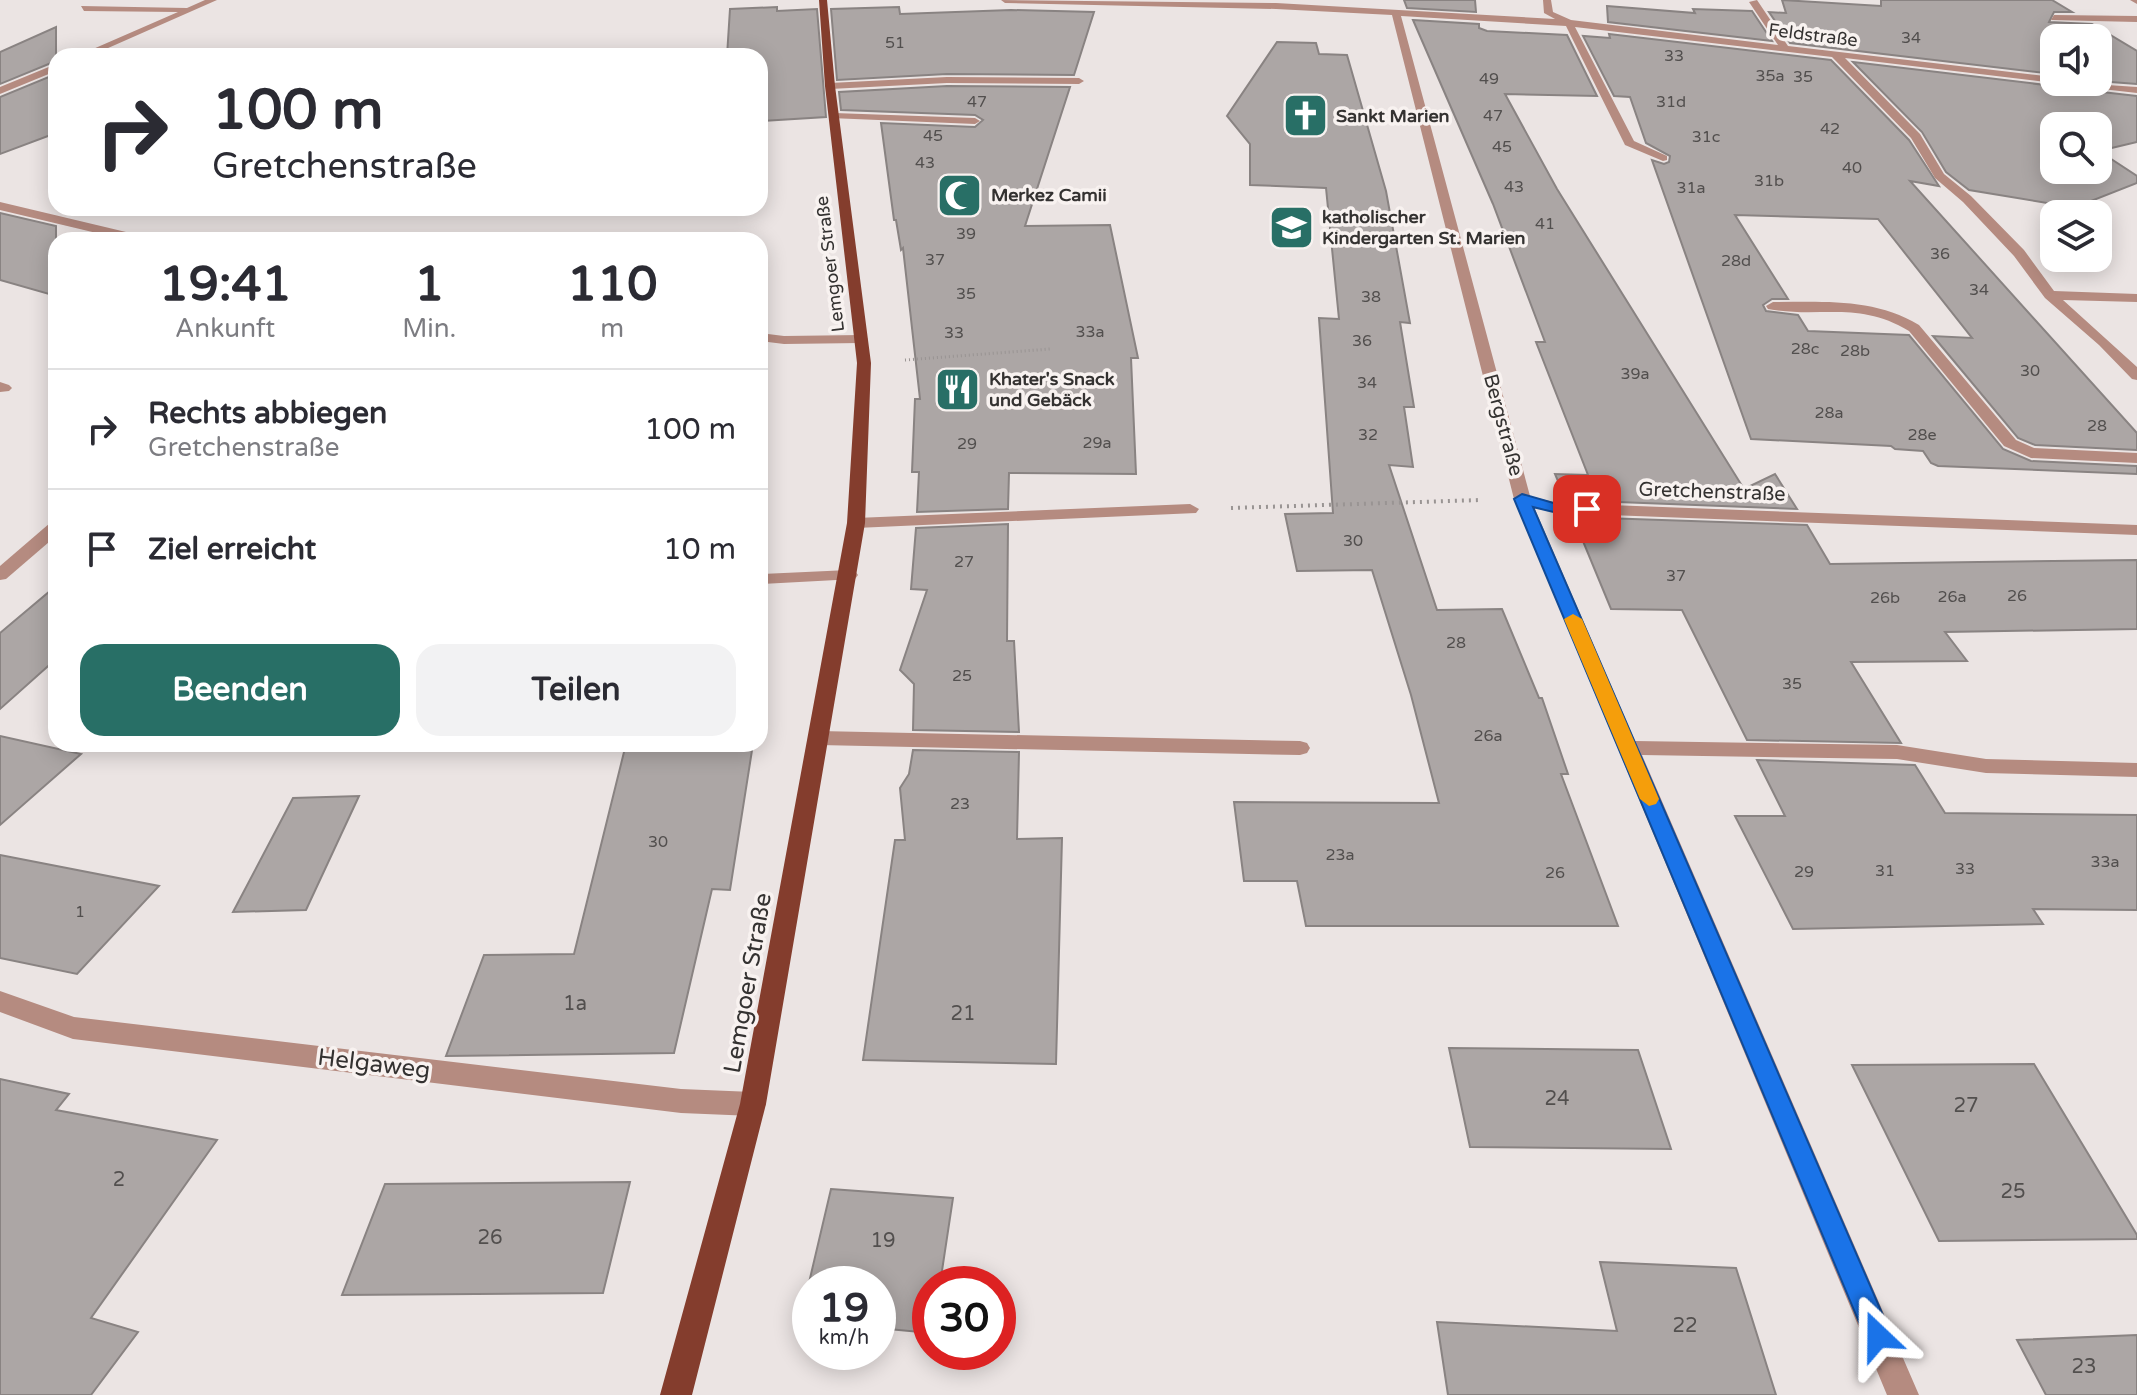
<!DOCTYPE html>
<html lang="de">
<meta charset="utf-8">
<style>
:root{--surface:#fff;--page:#f2f2f3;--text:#2b2b33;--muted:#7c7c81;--line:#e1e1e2;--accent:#286f66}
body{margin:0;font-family:"Varela Round",sans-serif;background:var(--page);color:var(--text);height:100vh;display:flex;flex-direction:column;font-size:30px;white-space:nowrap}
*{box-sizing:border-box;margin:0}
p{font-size:26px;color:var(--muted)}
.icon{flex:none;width:44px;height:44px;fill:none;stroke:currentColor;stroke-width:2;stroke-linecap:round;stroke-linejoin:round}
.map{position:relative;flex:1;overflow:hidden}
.panel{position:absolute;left:48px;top:232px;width:720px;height:520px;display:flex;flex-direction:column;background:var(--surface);border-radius:24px;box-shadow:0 4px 20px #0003}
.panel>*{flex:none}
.banner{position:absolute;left:48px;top:48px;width:720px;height:168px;border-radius:24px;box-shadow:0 4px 20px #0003;background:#fff;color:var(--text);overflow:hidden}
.buttons{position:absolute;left:2040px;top:24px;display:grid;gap:16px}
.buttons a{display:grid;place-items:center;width:72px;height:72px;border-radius:16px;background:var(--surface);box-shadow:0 4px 20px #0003;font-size:40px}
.speed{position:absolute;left:792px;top:1266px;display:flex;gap:16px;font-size:40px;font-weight:700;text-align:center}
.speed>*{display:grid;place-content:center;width:104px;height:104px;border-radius:50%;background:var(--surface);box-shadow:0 4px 20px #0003;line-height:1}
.speed small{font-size:20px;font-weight:400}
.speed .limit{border:12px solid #d22;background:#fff;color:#111}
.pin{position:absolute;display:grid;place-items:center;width:68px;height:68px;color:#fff;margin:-34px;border-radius:16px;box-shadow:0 4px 12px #0006}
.me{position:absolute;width:88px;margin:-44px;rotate:337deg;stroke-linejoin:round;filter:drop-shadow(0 0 6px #0008)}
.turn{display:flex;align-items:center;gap:28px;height:168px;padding:0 32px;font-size:36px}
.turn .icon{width:104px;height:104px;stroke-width:2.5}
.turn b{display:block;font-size:56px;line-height:68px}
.eta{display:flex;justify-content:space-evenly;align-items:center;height:136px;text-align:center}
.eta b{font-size:48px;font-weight:800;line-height:56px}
.primary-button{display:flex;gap:16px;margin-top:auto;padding:16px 32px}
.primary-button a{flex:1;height:92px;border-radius:24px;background:var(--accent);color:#fff;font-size:32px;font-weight:800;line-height:92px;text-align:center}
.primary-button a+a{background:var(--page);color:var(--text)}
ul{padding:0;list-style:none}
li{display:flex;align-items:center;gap:24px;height:120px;padding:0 32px;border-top:2px solid var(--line)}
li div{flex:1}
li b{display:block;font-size:30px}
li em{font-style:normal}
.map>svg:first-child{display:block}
</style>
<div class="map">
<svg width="2137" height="1395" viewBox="0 0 2137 1395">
<rect width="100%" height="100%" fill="#ebe4e3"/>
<g fill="#aca6a5" stroke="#898382" stroke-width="2" fill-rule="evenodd">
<polygon points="1404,0 1475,0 1476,12 1407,8"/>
<polygon points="1782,0 1881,6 1881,0 2052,0 2072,12 2054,12 2049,22 2092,24 2137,51 2137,84 2098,81 2098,38 2054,38 2054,74 1790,43 1769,12 1786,13"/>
<polygon points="1607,6 1695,13 1693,9 1752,11 1772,41 1608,22"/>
<polygon points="777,7 777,11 817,9 826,117 760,121 760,56 727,56 730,9"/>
<polygon points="899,7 900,14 1011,10 1094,12 1074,75 947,74 837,80 831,9"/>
<polygon points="1413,20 1479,24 1479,28 1487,31 1567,35 1597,96 1505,94 1557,189 1744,489 1775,474 1797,509 1566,500 1555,474 1588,475 1536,342 1545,342 1493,204"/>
<polygon points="56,27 56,61 0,84 0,52"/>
<polygon points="1609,34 1831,60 1909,140 1939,186 1910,181 2137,433 2137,450 2035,445 2018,438 1933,336 1972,338 1878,219 1735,215 1788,299 1772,299 1763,305 1766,311 1798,315 1808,331 1909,335 2003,449 2031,461 2137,466 2137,474 1938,466 1931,463 1923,451 1895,449 1891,446 1751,439 1652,160 1664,164 1669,162 1670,156 1646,143 1630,97 1614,96 1583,36 1610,38"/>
<polygon points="1277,42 1316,43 1319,54 1347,55 1386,191 1410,323 1400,322 1414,407 1404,407 1413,467 1389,465 1437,610 1502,609 1539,698 1542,698 1568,774 1561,774 1618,926 1306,926 1297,881 1244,881 1234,802 1439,803 1411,695 1372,570 1297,571 1285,514 1333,513 1319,318 1339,319 1326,188 1250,185 1250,144 1227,116"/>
<path d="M1853 62 2054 86 2060 84 2067 88 2137 96V142L2099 151 2137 176V183L2081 205 2066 202 2059 205 1969 190 1946 172 1922 132ZM2054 126H2098V170H2054Z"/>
<polygon points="56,74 56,133 0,154 0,97"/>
<polygon points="947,86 1070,87 1025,226 1110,225 1138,358 1131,358 1136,474 1009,473 1008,509 917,512 919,472 912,472 915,399 920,399 903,248 901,250 896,220 894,220 881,123 975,127 983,120 975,115 841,110 839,92"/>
<polygon points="0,213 56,226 56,296 0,280"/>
<polygon points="1573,517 1807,525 1830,564 2137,560 2137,629 1945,632 1967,661 1851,662 1901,743 1747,740 1682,610 1611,609"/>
<polygon points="1008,524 1007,641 1014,641 1019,732 913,730 914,684 900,670 927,590 911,589 916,528"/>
<polygon points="56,586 56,659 0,709 0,633"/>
<polygon points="0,736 81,754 0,825"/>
<polygon points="626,744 753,744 730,890 712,889 674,1053 446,1056 484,955 574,954"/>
<polygon points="913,750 1019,752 1017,839 1062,838 1056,1064 863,1060 895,840 905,840 900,788 909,774"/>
<polygon points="1757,760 1915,765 1945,813 2137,815 2137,910 2033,909 2043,924 1793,929 1735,816 1785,816"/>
<polygon points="359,796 306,910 233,912 293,798"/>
<polygon points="0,855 159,886 77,974 0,958"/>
<polygon points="1449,1048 1638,1050 1671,1149 1470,1147"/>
<polygon points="2034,1064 2137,1235 2137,1239 1939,1241 1852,1065"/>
<polygon points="0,1079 69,1094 56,1110 217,1140 91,1318 138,1332 91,1395 0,1395"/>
<polygon points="630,1182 603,1293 342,1295 385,1184"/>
<polygon points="831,1189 953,1198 940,1284 930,1284 930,1333 878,1328 878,1284 810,1284 810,1322 800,1321"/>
<polygon points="1600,1262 1736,1268 1776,1395 1448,1395 1437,1322 1617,1331"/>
<polygon points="2137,1335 2137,1395 2046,1395 2017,1340"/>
</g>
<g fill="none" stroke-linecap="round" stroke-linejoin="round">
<polyline stroke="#999493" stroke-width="3" stroke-dasharray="1 3" stroke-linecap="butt" points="905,360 1050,349"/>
<polyline stroke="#999493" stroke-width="4" stroke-dasharray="2 5" stroke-linecap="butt" points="1231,508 1481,500"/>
<g fill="#b58b80" fill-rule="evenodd">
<polygon points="205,0 217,0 90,56 77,56 178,12 84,11 81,6 187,8"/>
<polygon points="1001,0 1276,3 1555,19 1544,13 1543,0 1551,0 1553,12 1571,20 1778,45 1749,2 1757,0 1788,46 2054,77 2054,82 2058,82 2054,83 1845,58 1920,134 1944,174 1971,196 2024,250 2054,291 2137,294 2137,302 2063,300 2137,367 2137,380 2132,379 2099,345 2045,298 2014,256 1963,202 1935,178 1911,138 1832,57 1575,27 1634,141 1667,156 1667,160 1663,161 1625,145 1566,26 1401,16 1530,496 1557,503 2137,525 2137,535 1557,513 1534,507 1635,741 1897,745 1986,759 2137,763 2137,777 1986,773 1897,759 1642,755 1919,1395 1887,1395 1514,499 1392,15 1276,9 1005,3"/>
<polygon points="2130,0 2137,0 2137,4"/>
<polygon points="2054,15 2137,16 2137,22 2051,20"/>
<polygon points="56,64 56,71 0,94 0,87"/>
<polygon points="947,77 1079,78 1084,81 1079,84 947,83 830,89 825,86 830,83"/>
<polygon points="2062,82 2137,87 2137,93 2067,85"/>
<polygon points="834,113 975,118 980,121 975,124 830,118 829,116"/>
<polygon points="0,202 147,237 148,240 126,240 0,210"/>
<path d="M1773 302C1824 302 1874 298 1919 325L2016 440 2034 448 2137 453V463L2031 458 2004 446 1909 331C1857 300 1820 319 1768 309L1766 306Z"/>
<polygon points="760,333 784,336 861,335 868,339 861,343 784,344 760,341"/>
<polygon points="0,382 9,385 12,388 9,391 0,392"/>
<polygon points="1190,504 1199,509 1196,513 856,528 847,523 856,518"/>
<polygon points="56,522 56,536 6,579 0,580 0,566 50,523"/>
<polygon points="849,570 855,571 858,575 855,579 760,584 760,574"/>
<polygon points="819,731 1300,741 1307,743 1310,748 1307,753 1300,755 819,745 812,743 809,738 812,733"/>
<polygon points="0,991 74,1017 681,1089 753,1092 762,1096 766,1104 762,1112 753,1116 681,1113 73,1039 0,1012"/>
</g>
<polygon fill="#843d2d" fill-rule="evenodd" points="819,0 827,0 835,86 871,363 865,523 766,1104 692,1395 660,1395 740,1104 847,523 857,363 825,86"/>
</g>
<path fill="#1a73e8" stroke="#114b97" stroke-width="2" d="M1522 494 1557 504 1587 505 1595 509C1580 521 1550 511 1533 507L1888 1327 1892 1336 1888 1346 1878 1350 1869 1346 1514 499Z"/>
<polygon fill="#f59e0b" points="1573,614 1582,619 1659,799 1656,804 1649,806 1640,799 1564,619"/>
<defs>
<symbol id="church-square" viewBox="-11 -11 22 22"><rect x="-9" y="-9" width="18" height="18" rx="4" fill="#286f66" stroke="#f8f2f0"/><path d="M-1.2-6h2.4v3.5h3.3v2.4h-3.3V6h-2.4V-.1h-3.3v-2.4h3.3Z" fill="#fff"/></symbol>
<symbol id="mosque-square" viewBox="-11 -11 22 22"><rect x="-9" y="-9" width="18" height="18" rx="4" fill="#286f66" stroke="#f8f2f0"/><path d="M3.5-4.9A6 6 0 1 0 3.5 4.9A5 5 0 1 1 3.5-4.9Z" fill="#fff"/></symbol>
<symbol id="school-square" viewBox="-11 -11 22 22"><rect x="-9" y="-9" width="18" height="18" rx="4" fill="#286f66" stroke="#f8f2f0"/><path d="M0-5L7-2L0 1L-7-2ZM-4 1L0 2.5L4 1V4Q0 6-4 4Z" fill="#fff"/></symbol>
<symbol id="restaurant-square" viewBox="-11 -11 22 22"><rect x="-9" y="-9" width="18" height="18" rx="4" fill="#286f66" stroke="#f8f2f0"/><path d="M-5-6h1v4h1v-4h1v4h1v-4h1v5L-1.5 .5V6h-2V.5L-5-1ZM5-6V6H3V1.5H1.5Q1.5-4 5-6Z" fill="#fff"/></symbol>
</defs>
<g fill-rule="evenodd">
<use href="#church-square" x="1280" y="90" width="51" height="51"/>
<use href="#mosque-square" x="934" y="170" width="51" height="51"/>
<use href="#school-square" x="1266" y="202" width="51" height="51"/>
<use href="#restaurant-square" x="932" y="364" width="51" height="51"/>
</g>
<g text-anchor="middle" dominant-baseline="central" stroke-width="7" stroke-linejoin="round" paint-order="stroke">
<g font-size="16" fill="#524f4e">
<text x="1911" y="38">34</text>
<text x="895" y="43">51</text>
<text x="1674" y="56">33</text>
<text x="1770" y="76">35a</text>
<text x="1803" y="77">35</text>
<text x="1489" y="79">49</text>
<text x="977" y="102">47</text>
<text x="1671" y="102">31d</text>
<text x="1493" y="116">47</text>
<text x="1830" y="129">42</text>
<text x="933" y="136">45</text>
<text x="1706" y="137">31c</text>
<text x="1502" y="147">45</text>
<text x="925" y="163">43</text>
<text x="1852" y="168">40</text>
<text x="1769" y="181">31b</text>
<text x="1514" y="187">43</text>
<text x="1691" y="188">31a</text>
<text x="1545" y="224">41</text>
<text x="966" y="234">39</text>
<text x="1940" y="254">36</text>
<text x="935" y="260">37</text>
<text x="1736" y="261">28d</text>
<text x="1979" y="290">34</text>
<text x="966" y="294">35</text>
<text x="1371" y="297">38</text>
<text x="1090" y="332">33a</text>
<text x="954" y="333">33</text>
<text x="1362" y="341">36</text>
<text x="1805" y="349">28c</text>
<text x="1855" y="351">28b</text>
<text x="2030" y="371">30</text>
<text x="1635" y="374">39a</text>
<text x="1367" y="383">34</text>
<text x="1829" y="413">28a</text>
<text x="2097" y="426">28</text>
<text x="1368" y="435">32</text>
<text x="1922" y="435">28e</text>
<text x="1097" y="443">29a</text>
<text x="967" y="444">29</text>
<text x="1353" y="541">30</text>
<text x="964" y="562">27</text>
<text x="1676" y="576">37</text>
<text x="2017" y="596">26</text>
<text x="1952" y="597">26a</text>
<text x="1885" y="598">26b</text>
<text x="1456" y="643">28</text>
<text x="962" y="676">25</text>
<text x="1792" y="684">35</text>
<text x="1488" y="736">26a</text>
<text x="960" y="804">23</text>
<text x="658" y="842">30</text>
<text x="1340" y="855">23a</text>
<text x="2105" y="862">33a</text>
<text x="1965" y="869">33</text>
<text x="1885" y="871">31</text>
<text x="1804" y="872">29</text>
<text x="1555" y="873">26</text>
<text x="80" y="912">1</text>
</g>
<g font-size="18" fill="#343231" stroke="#f8f2f0">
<text transform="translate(1813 35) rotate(7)">Feldstraße</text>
<text transform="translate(830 264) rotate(-97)">Lemgoer Straße</text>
</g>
<g font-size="18" font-weight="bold" fill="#343231" stroke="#f8f2f0" text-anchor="start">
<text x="1336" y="116">Sankt Marien</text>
<text x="991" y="195">Merkez Camii</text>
<text x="1322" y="217">katholischer<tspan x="1322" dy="21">Kindergarten St. Marien</tspan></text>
<text x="989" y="379">Khater's Snack<tspan x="989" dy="21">und Gebäck</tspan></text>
</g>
<g font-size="20" fill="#343231" stroke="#f8f2f0">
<text transform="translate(1503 425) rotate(75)">Bergstraße</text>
<text transform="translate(1712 492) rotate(2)">Gretchenstraße</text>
</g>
<g font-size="20" fill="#524f4e">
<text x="575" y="1004">1a</text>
<text x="963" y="1014">21</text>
<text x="1557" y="1099">24</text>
<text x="1966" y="1106">27</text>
<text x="119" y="1180">2</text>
<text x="2013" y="1192">25</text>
<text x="490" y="1238">26</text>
<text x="883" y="1241">19</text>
<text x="1685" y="1326">22</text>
<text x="2084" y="1367">23</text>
</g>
<g font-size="24" fill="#343231" stroke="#f8f2f0">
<text transform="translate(748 983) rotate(-80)">Lemgoer Straße</text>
<text transform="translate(374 1064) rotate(7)">Helgaweg</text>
</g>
</g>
</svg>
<div class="buttons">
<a><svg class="icon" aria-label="sound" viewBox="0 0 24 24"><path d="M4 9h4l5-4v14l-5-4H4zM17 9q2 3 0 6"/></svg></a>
<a><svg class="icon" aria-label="search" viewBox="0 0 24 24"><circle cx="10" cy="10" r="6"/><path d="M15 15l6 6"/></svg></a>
<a><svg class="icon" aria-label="layers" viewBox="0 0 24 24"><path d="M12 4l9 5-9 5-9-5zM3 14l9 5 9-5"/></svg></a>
</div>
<div class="speed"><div>19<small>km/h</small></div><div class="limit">30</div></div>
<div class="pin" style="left:1587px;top:509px;background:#d93025"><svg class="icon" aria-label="arrive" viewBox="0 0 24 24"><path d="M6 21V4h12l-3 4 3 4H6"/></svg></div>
<svg class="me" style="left:1878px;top:1336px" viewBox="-20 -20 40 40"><path d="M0-17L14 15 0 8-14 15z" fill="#1a73e8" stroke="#fff" stroke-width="4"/></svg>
<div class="banner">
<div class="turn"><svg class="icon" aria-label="right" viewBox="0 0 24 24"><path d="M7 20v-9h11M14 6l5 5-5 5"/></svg><div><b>100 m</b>Gretchenstraße</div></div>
</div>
<section class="panel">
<div class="eta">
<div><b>19:41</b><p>Ankunft</p></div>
<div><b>1</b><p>Min.</p></div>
<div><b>110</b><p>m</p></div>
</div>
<ul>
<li><svg class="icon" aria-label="right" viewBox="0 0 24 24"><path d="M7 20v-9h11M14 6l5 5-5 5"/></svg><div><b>Rechts abbiegen</b><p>Gretchenstraße</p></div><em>100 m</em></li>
<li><svg class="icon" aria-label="arrive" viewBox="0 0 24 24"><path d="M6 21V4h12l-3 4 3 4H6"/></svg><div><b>Ziel erreicht</b></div><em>10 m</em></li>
</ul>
<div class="primary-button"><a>Beenden</a><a>Teilen</a></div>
</section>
</div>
